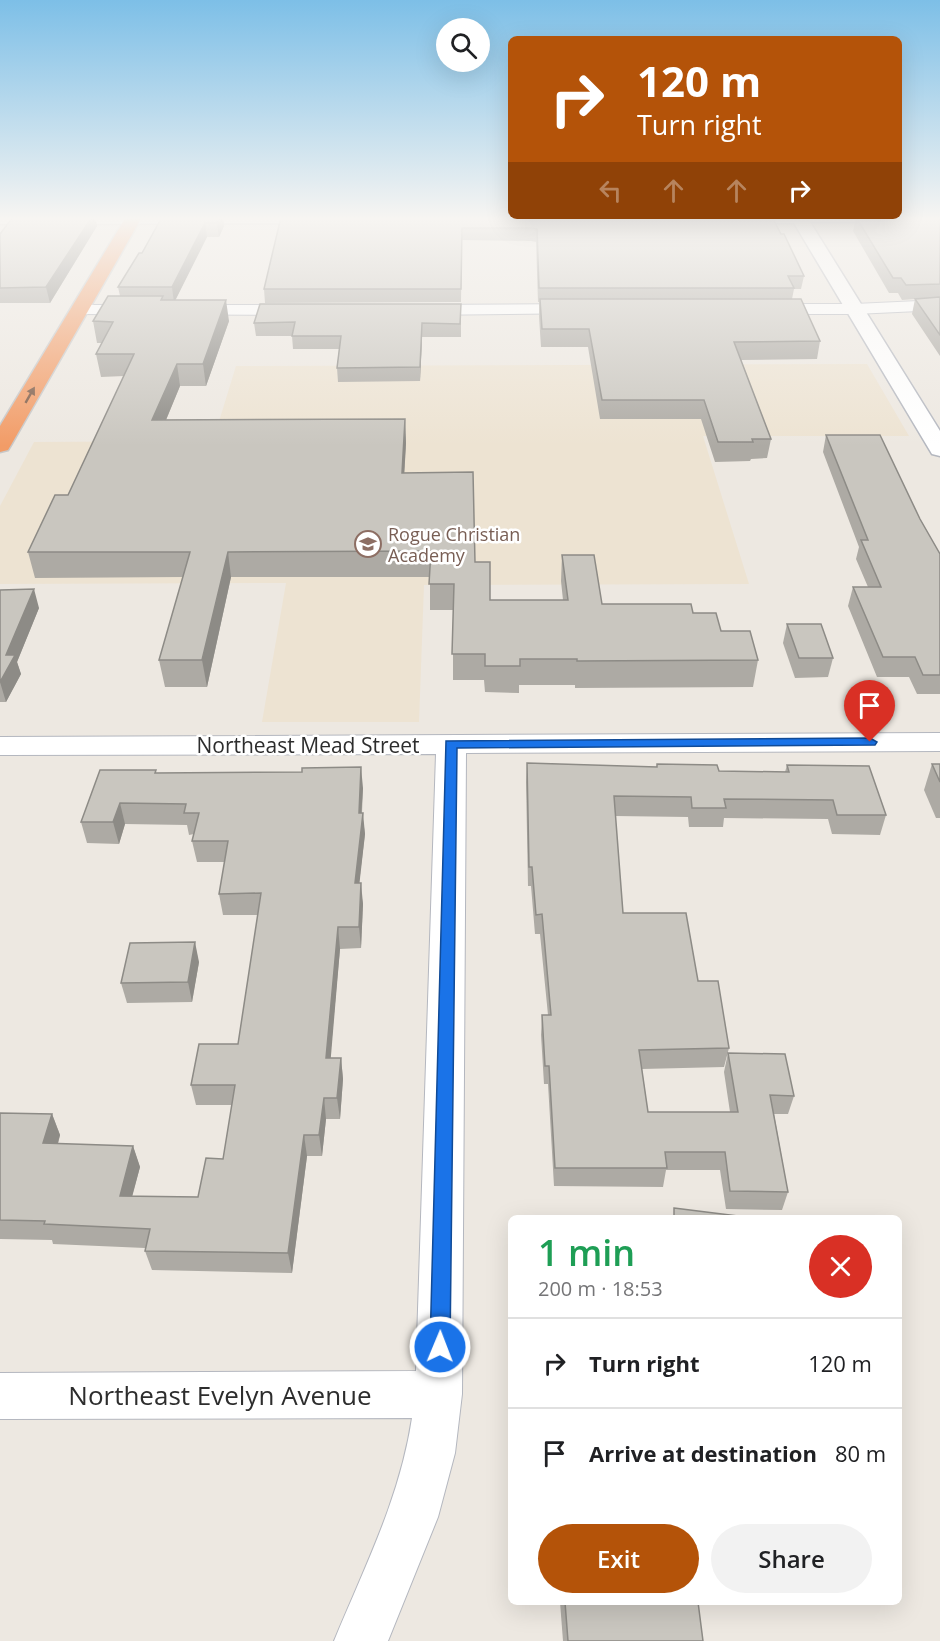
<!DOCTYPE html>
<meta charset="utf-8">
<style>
:root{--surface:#fff;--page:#f2f2f2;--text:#202124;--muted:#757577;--line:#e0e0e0;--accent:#b45309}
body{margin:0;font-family:"Open Sans",sans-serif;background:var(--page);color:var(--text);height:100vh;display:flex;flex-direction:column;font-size:22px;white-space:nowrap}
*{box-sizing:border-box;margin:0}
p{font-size:20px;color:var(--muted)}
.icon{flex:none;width:33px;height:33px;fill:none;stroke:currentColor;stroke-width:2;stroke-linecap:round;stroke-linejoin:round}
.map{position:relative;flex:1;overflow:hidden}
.sheet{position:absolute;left:508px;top:1215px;width:394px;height:390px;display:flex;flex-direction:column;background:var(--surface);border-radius:9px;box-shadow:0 6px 24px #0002}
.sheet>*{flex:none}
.top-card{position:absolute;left:508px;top:36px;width:394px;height:183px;border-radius:9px;box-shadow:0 6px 24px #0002;background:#b45309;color:#fff;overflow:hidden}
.controls{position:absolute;left:436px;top:18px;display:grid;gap:12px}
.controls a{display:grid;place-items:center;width:54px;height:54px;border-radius:50%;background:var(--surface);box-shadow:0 6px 24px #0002;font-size:30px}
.pin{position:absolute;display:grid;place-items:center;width:51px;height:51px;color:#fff;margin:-62px -26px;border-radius:50% 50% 50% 0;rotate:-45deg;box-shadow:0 0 6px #0007}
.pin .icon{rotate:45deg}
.me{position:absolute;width:66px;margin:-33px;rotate:1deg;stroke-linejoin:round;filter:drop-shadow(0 0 4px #0008)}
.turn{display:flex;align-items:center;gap:21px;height:126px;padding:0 30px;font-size:27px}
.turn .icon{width:78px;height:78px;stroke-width:2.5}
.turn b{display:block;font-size:42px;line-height:51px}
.lanes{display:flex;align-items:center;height:57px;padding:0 30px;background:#0003;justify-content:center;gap:30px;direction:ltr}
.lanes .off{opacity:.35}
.round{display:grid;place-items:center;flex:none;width:63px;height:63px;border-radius:32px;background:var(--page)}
.summary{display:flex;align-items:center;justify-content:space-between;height:102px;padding:0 30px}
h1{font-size:36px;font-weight:600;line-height:45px;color:#1e9e55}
.primary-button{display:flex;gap:12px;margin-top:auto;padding:12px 30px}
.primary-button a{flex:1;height:69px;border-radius:36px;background:var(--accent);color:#fff;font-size:24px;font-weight:600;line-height:69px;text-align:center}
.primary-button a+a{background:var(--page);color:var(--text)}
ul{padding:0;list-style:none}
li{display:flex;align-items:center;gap:18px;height:90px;padding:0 30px;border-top:2px solid var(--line)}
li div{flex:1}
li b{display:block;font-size:22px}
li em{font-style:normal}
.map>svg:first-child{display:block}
</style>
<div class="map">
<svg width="940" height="1641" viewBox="0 0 940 1641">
<rect width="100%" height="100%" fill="#ede8e1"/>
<polygon fill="#ede3d2" points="867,364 909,436 703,436 749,584 424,585 419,722 262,722 286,583 0,584 0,506 34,442 213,441 236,366"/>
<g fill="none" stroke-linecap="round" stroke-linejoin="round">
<defs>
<g id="street">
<polygon points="940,300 940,310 855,314 764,314 758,313 755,309 758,305 764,304 855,304"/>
<polygon points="582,304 588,305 591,309 588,313 419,315 413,314 410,310 413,306 419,305"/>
<polygon points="79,305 300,305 306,306 309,310 306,314 300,315 73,314 70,310 73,306"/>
<path d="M940 733V751L466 753 462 1394 455 1453 438 1517 388 1641H334C365 1566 400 1498 412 1418L0 1419V1373L416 1371 436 754 0 755V737Z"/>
</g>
<g id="secondary">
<polygon points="0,217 332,217 333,218 325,223 0,224"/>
<polygon points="721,217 940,217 940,222 810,222 940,431 940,456 932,454 929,449 794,223 728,223 722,221"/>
</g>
<polygon id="highway" points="126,217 142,217 11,445 8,450 0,452 0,426"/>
</defs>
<use href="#street" stroke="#b4b7bf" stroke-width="2"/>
<use href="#secondary" stroke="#b4b7bf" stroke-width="3"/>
<use href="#highway" stroke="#c8c8c8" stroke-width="3"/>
<use href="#street" fill="#fff" fill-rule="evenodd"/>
<use href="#secondary" fill="#fff" fill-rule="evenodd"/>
<use href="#highway" fill="#f29c67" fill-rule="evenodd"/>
</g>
<g fill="#adaaa4">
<polygon points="13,217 95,217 97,226 50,303 0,303 0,234"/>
<polygon points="162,217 223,217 224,226 219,237 207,237 175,300 229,321 206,386 180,386 166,420 405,419 406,443 404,473 475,562 490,600 563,600 561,581 562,555 602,604 693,613 721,631 758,660 753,687 575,688 575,685 519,685 519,693 485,692 484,680 453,680 453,610 430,610 430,577 231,577 207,687 165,687 159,660 183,577 35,578 28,552 68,495 124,376 101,377 96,354 102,343 97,343 93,321 120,296 118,287 142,253"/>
<polygon points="281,217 781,234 804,276 801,289 794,289 792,299 820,341 817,359 741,360 771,439 767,458 751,459 750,461 715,462 701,419 600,419 588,347 541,347 539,317 539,302 538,302 536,242 531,241 462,240 461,302 265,303 264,289"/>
<polygon points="856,217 940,217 940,356 912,314 915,299 902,300 898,293 889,293 853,231"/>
<polygon points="461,304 461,337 422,337 420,381 338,382 337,368 339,349 293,349 292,336 256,336 254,323"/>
<polygon points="826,435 920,519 940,554 940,694 917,694 909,677 877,677 848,606 853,587 868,587 856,559 859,547 823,452"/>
<polygon points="0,590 39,608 17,662 21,674 6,702 0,702"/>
<polygon points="787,624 833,658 828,677 795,678 783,643"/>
<polygon points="527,763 657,767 657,764 719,771 785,772 787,765 886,815 880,835 832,834 828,819 724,818 723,827 689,827 688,817 615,816 623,913 698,981 729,1048 724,1067 642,1069 648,1112 730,1112 724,1072 728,1053 794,1096 788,1114 774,1114 788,1192 782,1210 726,1209 720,1170 666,1170 663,1187 554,1186 548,1084 544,1084 541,1035 542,1015 548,1015 540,934 535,934 531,886 528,886 526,782"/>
<polygon points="932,764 940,764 940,818 936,818 924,790"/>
<polygon points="156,773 363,788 362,813 365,834 359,883 363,904 361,948 340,949 330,1058 341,1058 343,1079 340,1119 326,1119 322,1156 307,1156 292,1273 152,1270 145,1251 145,1248 53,1244 52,1240 0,1239 0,1113 52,1114 60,1135 58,1144 133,1146 140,1167 132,1196 198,1197 223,1159 232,1105 196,1105 191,1085 238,1044 258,915 223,915 219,894 225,862 197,862 192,841 194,834 189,835 187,825 125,824 119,844 87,843 81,822"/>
<polygon points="199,962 192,1002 127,1003 121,983"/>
<polygon points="560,1602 698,1602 703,1641 563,1641"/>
</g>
<g fill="#8d8b86">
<polygon points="92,217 95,217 97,226 50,303 46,287"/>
<polygon points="220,217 223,217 224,226 219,237 217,223"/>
<polygon points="205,223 207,237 174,303 172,287"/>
<polygon points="226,300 229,321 206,386 203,364"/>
<polygon points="422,323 422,337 420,381 420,367"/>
<polygon points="177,364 180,386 156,444 152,420"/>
<polygon points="405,419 406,443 403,497 402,473"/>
<polygon points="228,552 231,577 207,687 202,660"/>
<polygon points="34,589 39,608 17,662 21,674 6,702 0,682 6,655"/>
<polygon points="361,767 363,788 360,834 359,813"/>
<polygon points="120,803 125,824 119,844 113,822"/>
<polygon points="363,813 365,834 357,905 355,883"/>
<polygon points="361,883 363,904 361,948 359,927"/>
<polygon points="338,927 340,949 329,1079 326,1058"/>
<polygon points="195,942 199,962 192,1002 188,982"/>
<polygon points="341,1058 343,1079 340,1119 337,1098"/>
<polygon points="324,1098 326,1119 322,1156 319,1135"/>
<polygon points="52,1114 60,1135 52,1164 43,1143"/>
<polygon points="304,1135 307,1156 292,1273 288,1253"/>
<polygon points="133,1146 140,1167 127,1216 120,1196"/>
</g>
<g fill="#c9c6bf" stroke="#8d8b86" stroke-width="1.5">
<polygon points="13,217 92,217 46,287 0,288 0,234"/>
<polygon points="162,217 220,217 217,223 205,223 172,287 118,287 139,253 142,253"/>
<polygon points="281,217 772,217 781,234 784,234 804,276 788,276 794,288 539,288 537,229 531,228 462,228 461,289 264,289"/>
<polygon points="856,217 940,217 940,284 906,285 901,278 893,278"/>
<polygon points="108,296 163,296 161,300 226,300 203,364 177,364 152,420 405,419 402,473 473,472 475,562 490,562 490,600 568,600 562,555 594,555 602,604 691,604 693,613 716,613 721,631 750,631 758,660 577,661 577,659 520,659 520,666 485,666 485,654 452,654 454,584 429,584 431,551 228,552 202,660 159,660 190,552 28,552 55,495 68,495 134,354 96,354 113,322 93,321"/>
<polygon points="940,297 940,335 915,299"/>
<polygon points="540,299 801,299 820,341 734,342 771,439 752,439 753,442 718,442 704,400 602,400 589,329 542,329"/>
<polygon points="260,304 461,304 460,324 422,323 420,367 337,368 341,336 292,336 295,322 254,323"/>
<polygon points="826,435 880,435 920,519 940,554 940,675 923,675 915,657 883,657 853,587 881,587 861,540 868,540"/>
<polygon points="34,589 6,655 15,655 0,682 0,590"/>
<polygon points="787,624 821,624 833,658 799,658"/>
<polygon points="527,763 657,767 657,764 717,765 719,771 789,772 787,765 869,766 886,815 837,815 833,800 724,799 726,808 692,808 691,797 614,796 623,913 686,913 698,981 718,981 729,1048 639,1050 648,1112 738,1112 728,1053 785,1054 794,1096 770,1095 788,1192 730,1191 725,1152 665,1152 667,1168 555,1168 549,1066 545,1066 542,1015 551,1015 542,914 536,915 532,867 529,867"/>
<polygon points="932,764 940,764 940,782"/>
<polygon points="361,767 359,813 363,813 355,883 361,883 359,927 338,927 326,1058 341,1058 337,1098 324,1098 319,1135 304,1135 288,1253 145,1251 150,1229 44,1224 45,1221 0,1220 0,1113 52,1114 43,1143 133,1146 120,1196 198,1197 206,1158 223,1159 235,1085 191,1085 199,1044 238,1044 261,893 219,894 228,841 192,841 199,813 184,813 186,804 120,803 113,822 81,822 100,770 156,770 155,773 302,772 302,768"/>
<polygon points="195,942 188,982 121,983 130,943"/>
<polygon points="674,1208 754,1218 674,1218"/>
<polygon points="565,1602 698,1602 703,1641 568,1641"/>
</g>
<defs><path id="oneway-solid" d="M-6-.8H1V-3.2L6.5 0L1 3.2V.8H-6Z" transform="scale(1.5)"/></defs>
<use fill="#7c5944" href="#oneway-solid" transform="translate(30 395) rotate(-60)"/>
<linearGradient id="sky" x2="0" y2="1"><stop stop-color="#7dbfe7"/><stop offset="0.49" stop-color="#f7f5f2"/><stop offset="1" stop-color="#f7f5f2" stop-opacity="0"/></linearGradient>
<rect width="940" height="446" fill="url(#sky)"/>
<polygon fill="#1a73e8" stroke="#114b97" stroke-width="1.5" points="870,738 877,742 875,745 457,748 450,1347 447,1354 440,1357 433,1354 430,1347 446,741"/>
<defs>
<symbol id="school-ring" viewBox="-11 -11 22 22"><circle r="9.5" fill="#fff" stroke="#8d6e63" stroke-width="1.5"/><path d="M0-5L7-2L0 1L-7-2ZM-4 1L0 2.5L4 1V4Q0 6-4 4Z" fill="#8d6e63"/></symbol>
</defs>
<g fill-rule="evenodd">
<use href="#school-ring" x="353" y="529" width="30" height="30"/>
</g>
<g text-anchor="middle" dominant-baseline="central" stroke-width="5" stroke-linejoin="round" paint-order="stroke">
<g font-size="18" fill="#785e54" stroke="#fff" text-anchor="start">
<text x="388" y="534">Rogue Christian<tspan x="388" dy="21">Academy</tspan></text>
</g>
<g font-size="21" fill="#2d2d2d" stroke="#fff">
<text x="308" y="745">Northeast Mead Street</text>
</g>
<g font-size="26" fill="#2d2d2d" stroke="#fff">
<text x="220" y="1395">Northeast Evelyn Avenue</text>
</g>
</g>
</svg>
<div class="controls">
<a><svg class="icon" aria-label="search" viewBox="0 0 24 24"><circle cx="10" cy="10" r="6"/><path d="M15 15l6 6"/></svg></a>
</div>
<div class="pin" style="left:870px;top:742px;background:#d93025"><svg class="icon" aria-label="arrive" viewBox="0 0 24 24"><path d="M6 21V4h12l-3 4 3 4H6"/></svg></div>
<svg class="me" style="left:440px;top:1347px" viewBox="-20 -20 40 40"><circle r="17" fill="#1a73e8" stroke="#fff" stroke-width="3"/><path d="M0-11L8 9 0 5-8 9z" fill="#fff"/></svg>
<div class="top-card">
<div class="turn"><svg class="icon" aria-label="right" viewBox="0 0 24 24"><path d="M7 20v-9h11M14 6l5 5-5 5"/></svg><div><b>120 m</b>Turn right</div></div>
<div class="lanes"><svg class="icon off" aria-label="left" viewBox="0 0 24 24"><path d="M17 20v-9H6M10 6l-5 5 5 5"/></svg><svg class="icon off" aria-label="ahead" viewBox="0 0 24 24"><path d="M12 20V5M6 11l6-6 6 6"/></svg><svg class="icon off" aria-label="ahead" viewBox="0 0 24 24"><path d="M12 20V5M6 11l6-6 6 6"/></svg><svg class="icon" aria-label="right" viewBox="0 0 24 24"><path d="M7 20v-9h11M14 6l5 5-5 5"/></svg></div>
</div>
<section class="sheet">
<div class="summary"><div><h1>1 min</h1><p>200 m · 18:53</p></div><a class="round" style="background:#d93025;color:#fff"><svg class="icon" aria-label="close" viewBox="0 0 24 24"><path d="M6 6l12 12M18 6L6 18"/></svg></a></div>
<ul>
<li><svg class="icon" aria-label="right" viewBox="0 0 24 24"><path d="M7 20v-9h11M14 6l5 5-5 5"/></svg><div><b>Turn right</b></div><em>120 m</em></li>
<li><svg class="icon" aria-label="arrive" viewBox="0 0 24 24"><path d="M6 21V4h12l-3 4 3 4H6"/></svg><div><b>Arrive at destination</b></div><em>80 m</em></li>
</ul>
<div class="primary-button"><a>Exit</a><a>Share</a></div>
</section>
</div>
